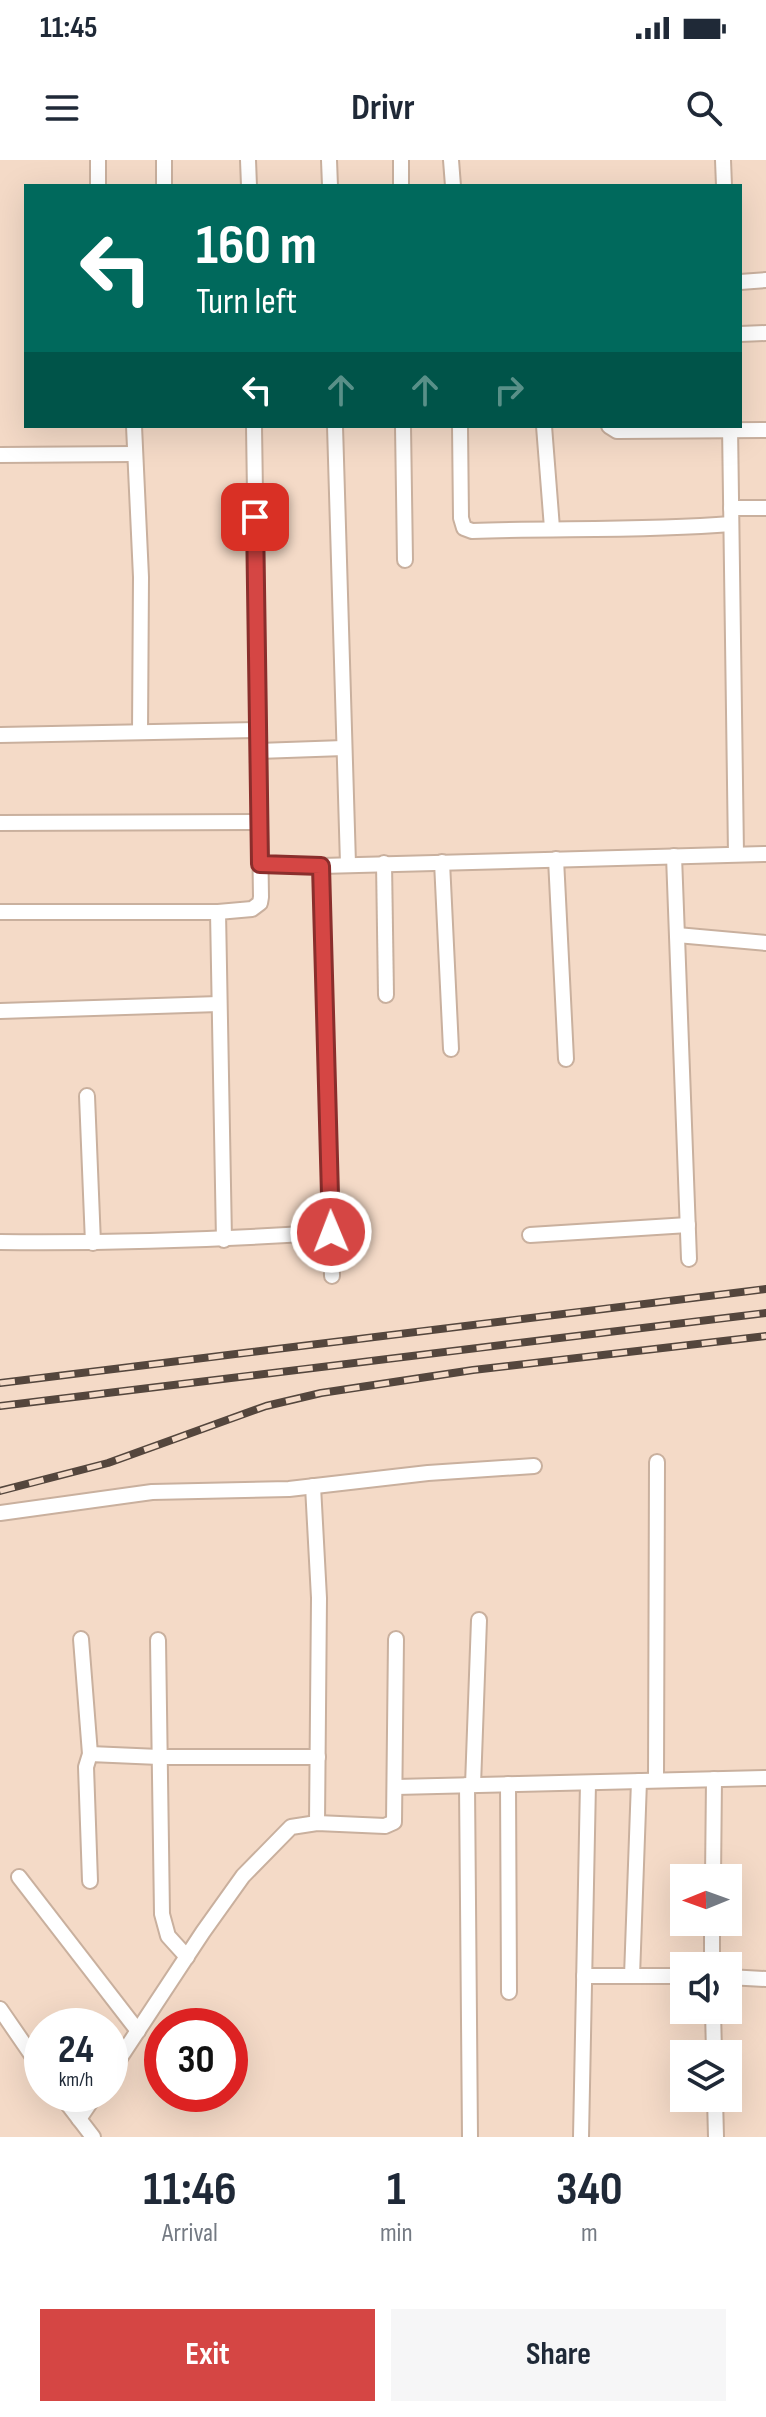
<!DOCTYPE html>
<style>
:root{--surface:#fff;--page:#f6f6f7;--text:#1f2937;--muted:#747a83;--accent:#d54644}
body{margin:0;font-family:"Sofia Sans Condensed",sans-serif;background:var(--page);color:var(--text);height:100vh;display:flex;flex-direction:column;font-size:30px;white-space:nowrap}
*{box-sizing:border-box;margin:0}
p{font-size:26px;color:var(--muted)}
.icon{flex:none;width:44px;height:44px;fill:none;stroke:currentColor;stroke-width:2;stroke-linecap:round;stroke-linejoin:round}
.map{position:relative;height:1977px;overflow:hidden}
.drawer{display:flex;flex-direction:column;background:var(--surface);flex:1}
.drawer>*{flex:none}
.top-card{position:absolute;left:24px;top:24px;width:718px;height:244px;border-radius:0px;box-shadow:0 8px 32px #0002;background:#00695c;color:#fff;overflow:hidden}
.needle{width:52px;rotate:269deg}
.buttons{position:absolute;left:670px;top:1704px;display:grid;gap:16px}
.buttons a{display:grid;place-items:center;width:72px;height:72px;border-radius:0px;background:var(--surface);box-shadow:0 8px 32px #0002;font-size:40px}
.speed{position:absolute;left:24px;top:1848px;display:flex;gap:16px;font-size:40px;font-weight:700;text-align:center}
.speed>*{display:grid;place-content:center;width:104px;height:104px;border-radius:50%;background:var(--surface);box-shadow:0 8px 32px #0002;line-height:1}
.speed small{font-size:20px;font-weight:400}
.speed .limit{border:12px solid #d22;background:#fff;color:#111}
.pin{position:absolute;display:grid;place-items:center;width:68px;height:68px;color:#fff;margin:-34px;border-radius:16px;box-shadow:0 4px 12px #0006}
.me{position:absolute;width:88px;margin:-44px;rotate:359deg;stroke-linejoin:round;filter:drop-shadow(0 0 6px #0008)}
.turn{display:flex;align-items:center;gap:28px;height:168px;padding:0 40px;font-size:36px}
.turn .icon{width:104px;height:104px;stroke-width:2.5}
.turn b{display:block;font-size:56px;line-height:68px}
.lanes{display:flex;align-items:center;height:76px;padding:0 40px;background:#0003;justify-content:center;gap:40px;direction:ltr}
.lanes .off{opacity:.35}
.eta{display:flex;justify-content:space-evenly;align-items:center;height:136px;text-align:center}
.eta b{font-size:48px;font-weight:700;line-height:56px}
.cta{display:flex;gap:16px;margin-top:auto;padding:16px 40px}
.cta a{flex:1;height:92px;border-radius:0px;background:var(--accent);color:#fff;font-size:32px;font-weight:700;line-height:92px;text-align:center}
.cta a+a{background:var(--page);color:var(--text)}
.status{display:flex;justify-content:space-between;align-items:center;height:56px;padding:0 40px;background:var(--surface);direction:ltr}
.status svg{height:22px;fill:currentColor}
header{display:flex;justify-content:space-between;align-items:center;height:104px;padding:0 40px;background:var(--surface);font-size:36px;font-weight:700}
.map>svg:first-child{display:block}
</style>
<div class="status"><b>11:45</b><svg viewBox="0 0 49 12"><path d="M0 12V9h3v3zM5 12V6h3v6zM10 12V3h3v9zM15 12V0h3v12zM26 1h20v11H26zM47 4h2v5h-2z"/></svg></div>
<header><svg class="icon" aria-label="menu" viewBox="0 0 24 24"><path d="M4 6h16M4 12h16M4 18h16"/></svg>Drivr<svg class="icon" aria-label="search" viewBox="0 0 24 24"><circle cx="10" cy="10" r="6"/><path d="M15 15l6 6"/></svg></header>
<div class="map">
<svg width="766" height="1977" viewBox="0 0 766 1977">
<rect width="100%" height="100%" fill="#f4dac7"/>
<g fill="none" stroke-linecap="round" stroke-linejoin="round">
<defs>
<g id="minor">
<polyline points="164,0 164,26"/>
<polyline points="248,0 249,26"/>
<polyline points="329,0 330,26"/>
<polyline points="451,0 453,26"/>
<polyline points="723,0 724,26"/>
<polyline points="98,26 98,0"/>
<polyline points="401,26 401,0"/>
<polyline points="740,122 766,120"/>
<polyline points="740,174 766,173"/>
<polyline points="134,266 141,417 140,572"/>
<polyline points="335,266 348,704"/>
<polyline points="403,266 405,400"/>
<path d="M460 266 461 358 464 368 472 371C558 368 645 371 731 364"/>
<polyline points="544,266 552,368"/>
<polyline points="609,266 617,271 766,270"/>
<polyline points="730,266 736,694"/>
<polyline points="0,295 134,294"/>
<polyline points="731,348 766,348"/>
<polyline points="0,575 258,570"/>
<polyline points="258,591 344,588"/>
<polyline points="0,663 259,662"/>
<polyline points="674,696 689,1099"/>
<polyline points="556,699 566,899"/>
<polyline points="442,702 451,889"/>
<polyline points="384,703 386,835"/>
<polyline points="260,704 321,706"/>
<polyline points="0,752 219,752"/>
<polyline points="677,775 766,783"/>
<polyline points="0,851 219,844"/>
<polyline points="87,936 93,1083"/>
<polyline points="530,1075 688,1065"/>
<polyline points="224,1080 218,752 252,749 260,743 261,737 254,266"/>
<path d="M0 1082C111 1083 221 1080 331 1072"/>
<polyline points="332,1116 321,706 766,694"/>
<polyline points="313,1326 319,1438 317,1663"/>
<polyline points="0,1353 152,1332 289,1329 428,1313 534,1306"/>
<polyline points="81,1479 90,1594"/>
<polyline points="158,1480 162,1754 168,1776 187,1797"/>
<polyline points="656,1620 657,1302"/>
<polyline points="508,1624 509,1832"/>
<polyline points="467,1625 470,1977"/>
<polyline points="473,1625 479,1460"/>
<polyline points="396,1627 766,1618"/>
<polyline points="19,1717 138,1871"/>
<polyline points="713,1718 714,1619"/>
<polyline points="90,1721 86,1607 90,1594 159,1597 318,1597"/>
<polyline points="712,1806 712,1762"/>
<polyline points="584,1816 684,1816"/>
<polyline points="632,1816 639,1621"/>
<polyline points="728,1817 766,1819"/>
<polyline points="0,1849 42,1910"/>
<polyline points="713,1850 714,1894"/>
<polyline points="110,1913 203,1772 243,1716 291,1667 317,1663 385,1666 394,1662 396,1479"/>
<polyline points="60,1934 93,1977"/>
<polyline points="715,1938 716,1977"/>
<polyline points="79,1959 96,1934"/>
<polyline points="581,1977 588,1623"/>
</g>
</defs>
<use href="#minor" stroke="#c9b09e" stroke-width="18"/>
<use href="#minor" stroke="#fff" stroke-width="14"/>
<defs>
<g id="rail">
<polyline points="0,1223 766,1129"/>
<polyline points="0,1246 766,1153"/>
<polyline points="0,1331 108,1303 266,1246 321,1233 473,1210 766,1176"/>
</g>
</defs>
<use href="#rail" stroke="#54463d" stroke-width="8"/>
<use href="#rail" stroke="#f4dac7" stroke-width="5" stroke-dasharray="15" stroke-linecap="butt"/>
</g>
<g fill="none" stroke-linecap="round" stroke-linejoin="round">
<defs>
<polyline id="route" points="255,357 260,704 321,706 331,1072"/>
</defs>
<use href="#route" stroke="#8a2e2c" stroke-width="20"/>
<use href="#route" stroke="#d54644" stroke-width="14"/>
</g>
</svg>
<div class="buttons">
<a><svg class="needle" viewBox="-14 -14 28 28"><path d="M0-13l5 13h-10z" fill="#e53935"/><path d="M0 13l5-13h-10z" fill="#747a83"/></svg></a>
<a><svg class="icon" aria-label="sound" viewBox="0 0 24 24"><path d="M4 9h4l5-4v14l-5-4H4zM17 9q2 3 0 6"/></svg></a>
<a><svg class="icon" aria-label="layers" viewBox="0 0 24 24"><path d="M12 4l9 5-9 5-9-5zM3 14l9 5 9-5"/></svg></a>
</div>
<div class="speed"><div>24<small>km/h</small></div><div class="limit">30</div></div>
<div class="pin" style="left:255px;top:357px;background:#d93025"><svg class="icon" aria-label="arrive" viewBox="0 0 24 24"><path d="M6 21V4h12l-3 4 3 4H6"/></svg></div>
<svg class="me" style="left:331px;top:1072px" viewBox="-20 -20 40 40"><circle r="17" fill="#d54644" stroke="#fff" stroke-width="3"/><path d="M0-11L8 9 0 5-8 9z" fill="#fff"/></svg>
<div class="top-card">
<div class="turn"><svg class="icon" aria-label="left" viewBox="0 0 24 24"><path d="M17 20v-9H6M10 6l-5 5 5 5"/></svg><div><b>160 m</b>Turn left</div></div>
<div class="lanes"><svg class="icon" aria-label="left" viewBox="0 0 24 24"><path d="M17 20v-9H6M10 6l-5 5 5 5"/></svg><svg class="icon off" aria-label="ahead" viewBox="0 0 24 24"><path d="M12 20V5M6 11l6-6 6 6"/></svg><svg class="icon off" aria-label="ahead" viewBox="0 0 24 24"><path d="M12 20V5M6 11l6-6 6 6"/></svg><svg class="icon off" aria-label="right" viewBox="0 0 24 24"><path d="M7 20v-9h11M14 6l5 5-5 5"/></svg></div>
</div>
</div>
<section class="drawer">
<div class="eta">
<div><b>11:46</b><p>Arrival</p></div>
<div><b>1</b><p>min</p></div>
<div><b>340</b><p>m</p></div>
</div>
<div class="cta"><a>Exit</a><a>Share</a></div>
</section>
